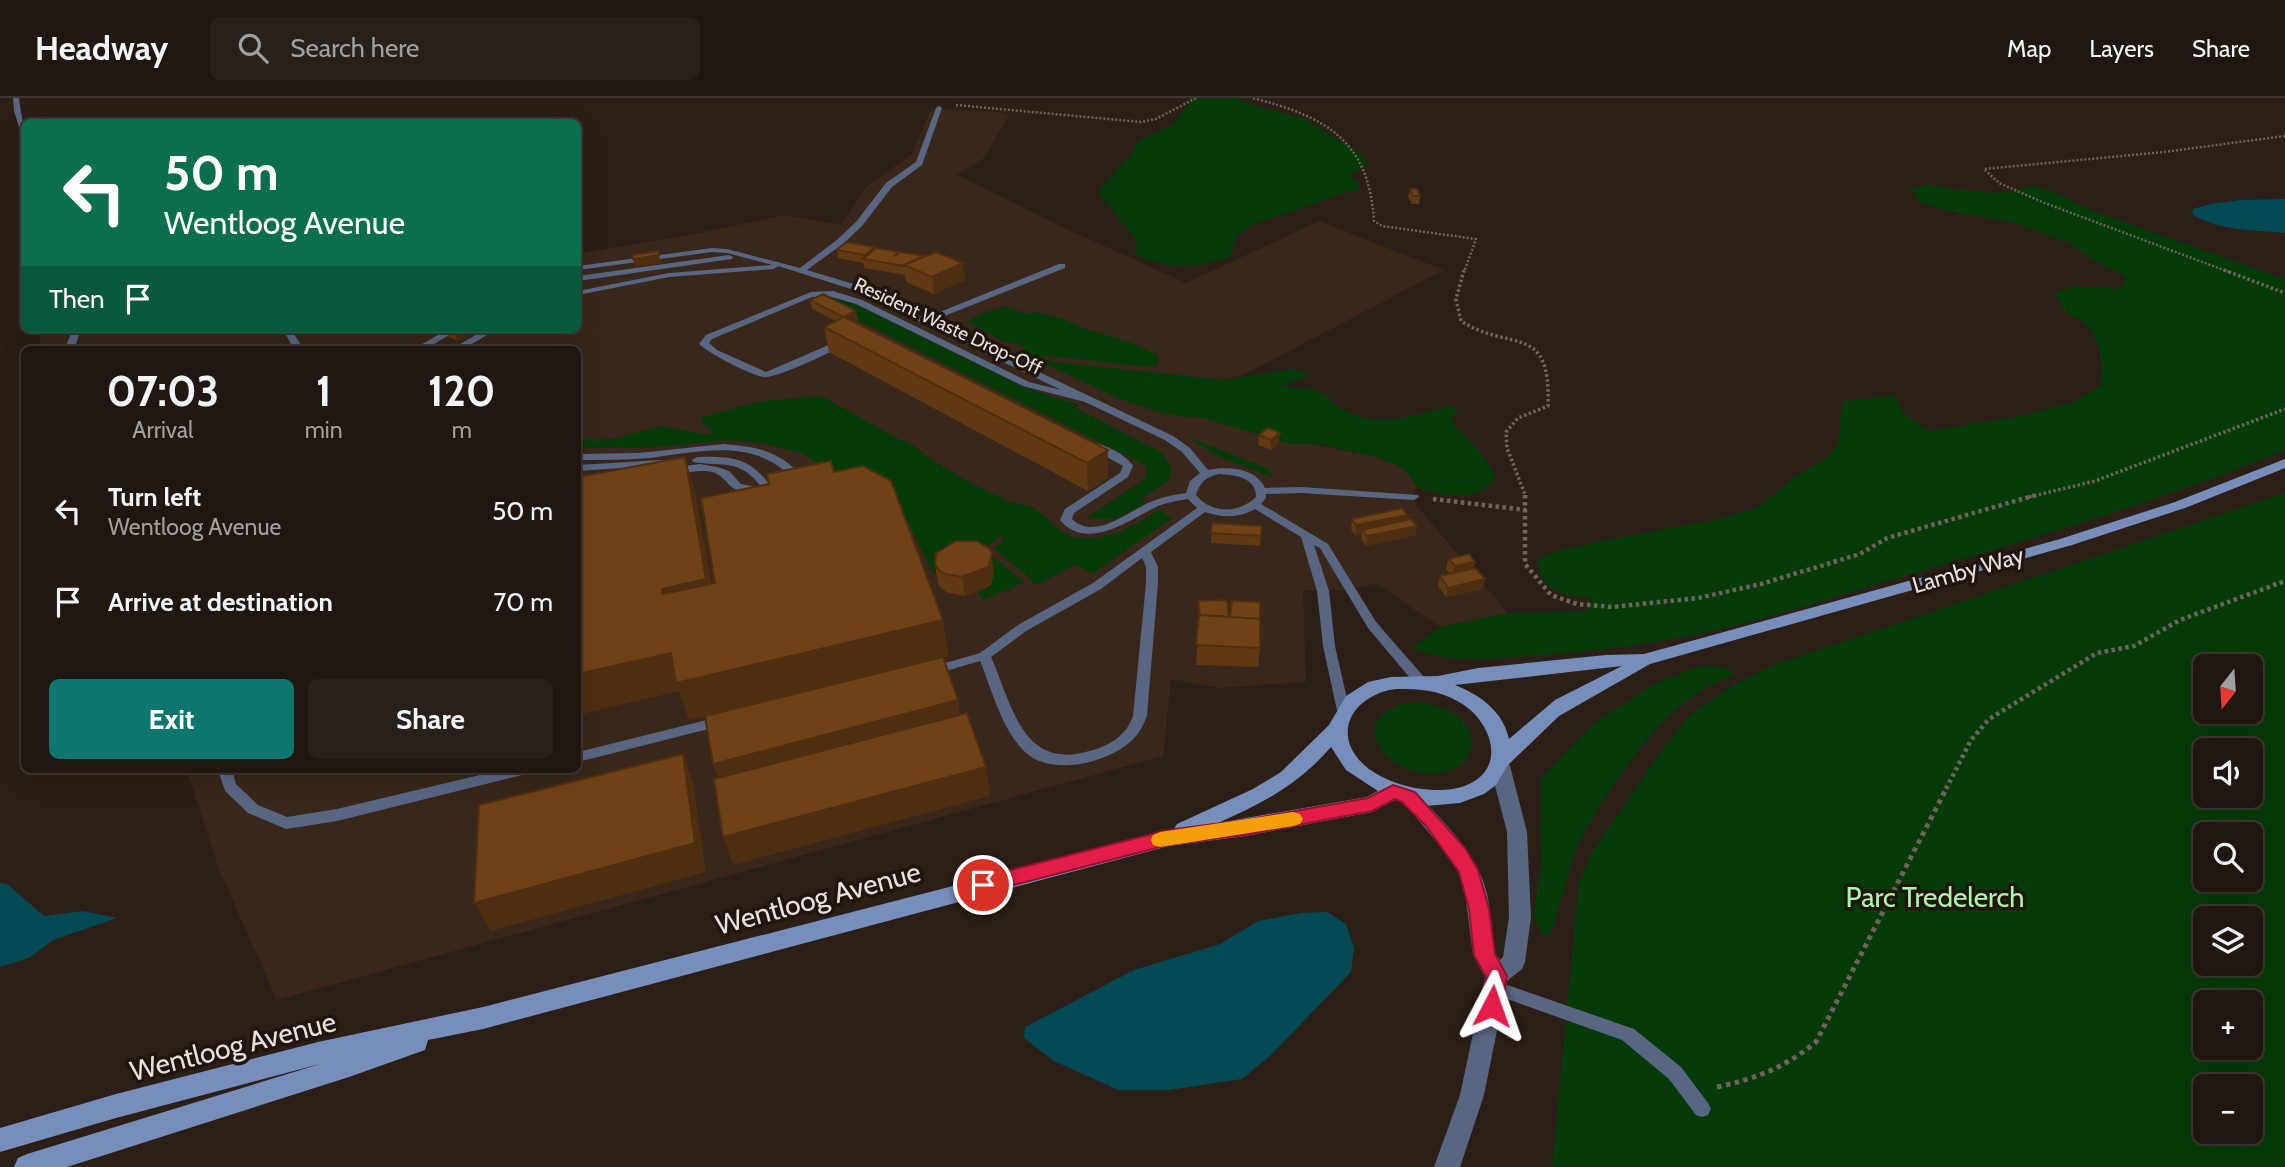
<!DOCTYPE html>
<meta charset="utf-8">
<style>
:root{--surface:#201711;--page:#28201a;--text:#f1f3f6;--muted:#a29f9f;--line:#3d3631;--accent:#0f766e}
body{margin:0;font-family:Cabin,sans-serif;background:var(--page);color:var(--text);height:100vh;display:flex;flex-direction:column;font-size:26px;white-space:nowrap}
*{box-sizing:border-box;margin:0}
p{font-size:23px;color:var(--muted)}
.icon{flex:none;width:38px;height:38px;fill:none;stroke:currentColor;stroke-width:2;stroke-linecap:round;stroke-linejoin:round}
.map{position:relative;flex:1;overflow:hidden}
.sheet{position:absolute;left:21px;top:248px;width:560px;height:427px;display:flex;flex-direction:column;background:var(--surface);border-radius:10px;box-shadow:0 7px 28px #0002,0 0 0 2px var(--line)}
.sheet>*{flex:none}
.guide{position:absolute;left:21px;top:21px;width:560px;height:214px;border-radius:10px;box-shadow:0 7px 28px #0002,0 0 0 2px var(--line);background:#0b6e4f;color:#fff;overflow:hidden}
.needle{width:46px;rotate:197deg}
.fabs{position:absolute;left:2193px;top:556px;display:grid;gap:14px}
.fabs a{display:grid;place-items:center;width:70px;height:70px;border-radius:10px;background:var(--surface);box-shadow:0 7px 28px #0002,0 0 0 2px var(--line);font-size:35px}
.pin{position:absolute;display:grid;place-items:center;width:60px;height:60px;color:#fff;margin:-30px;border:4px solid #fff;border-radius:50%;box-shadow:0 2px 7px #0007}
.me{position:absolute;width:77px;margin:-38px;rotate:4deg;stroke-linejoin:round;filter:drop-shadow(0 0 5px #0008)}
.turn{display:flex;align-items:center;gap:24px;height:147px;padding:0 28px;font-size:32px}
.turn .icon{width:91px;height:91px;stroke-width:2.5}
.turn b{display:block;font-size:49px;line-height:60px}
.then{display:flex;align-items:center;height:66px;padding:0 28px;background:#0003;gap:14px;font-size:26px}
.eta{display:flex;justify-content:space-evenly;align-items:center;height:119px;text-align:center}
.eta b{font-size:42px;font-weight:700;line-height:49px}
.cta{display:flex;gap:14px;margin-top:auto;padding:14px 28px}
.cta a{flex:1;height:80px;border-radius:10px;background:var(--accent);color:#fff;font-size:28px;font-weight:700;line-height:80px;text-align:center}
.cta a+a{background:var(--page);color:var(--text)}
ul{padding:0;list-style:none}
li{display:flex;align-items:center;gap:21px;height:91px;padding:0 28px}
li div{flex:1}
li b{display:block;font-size:26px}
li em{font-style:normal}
header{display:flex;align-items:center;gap:42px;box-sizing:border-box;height:98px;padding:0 35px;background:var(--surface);border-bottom:2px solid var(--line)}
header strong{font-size:33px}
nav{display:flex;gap:38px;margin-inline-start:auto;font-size:24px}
.search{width:490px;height:63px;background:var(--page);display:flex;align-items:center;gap:18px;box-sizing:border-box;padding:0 24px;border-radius:10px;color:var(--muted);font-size:26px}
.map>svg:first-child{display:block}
</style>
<header>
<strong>Headway</strong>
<div class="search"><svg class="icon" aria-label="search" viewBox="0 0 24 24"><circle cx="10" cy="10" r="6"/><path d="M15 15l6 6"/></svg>Search here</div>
<nav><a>Map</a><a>Layers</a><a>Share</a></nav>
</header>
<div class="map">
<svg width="2285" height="1069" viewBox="0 0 2285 1069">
<rect width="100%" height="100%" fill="#2b1f17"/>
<polygon fill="#38271a" points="931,11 1000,14 1009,18 984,60 957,77 1069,132 1186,185 1319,123 1444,172 1243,277 1223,282 1054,265 1277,339 1376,359 1400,368 1422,388 1413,393 1417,408 1508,515 1440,529 1377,486 1339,492 1303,492 1306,584 1220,590 1171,581 1163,658 277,902 218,769 187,672 578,672 578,252 40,252 39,231 578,231 578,156 699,135 784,117 841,127 866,89 912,56"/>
<g fill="#053b08" fill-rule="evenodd">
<path d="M1198 0H1236L1259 9 1305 21 1359 55 1368 66 1349 77 1359 86V93L1347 94 1252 127 1236 140 1230 160C1188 169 1177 173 1136 157L1137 144 1098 94 1132 55 1139 42 1172 27 1193 1Z"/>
<path d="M1929 87C1951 90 2012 103 2029 87 2053 91 2073 105 2096 114L2285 181V352C2162 403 2036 440 1908 477 1836 498 1764 523 1689 538 1635 548 1581 555 1526 558 1486 561 1450 566 1412 550L1440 529 1508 515 1586 513 1594 501C1565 497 1544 497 1537 464L1547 456 1601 443 1719 421 1757 410 1795 379 1825 361 1839 345 1842 304 1894 297 1902 314 1928 333 2021 318 2074 304 2101 287C2102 269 2102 249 2091 233 2080 215 2066 226 2055 194L2076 188 2120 191 2127 179 2093 162 2070 145 2011 124 1942 112 1919 103 1910 90Z"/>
<polygon points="836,200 849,203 1023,289 1079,307 1075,310 1161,354 1171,369 1169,382 1141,401 1146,405 1115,421 1086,420 1145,381 1147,368 818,202"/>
<polygon points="1006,208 1026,216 1036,214 1062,220 1082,230 1127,243 1158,257 1159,262 1157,267 1152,269 1048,258 1038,260 1030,257 1022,248 1000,242 968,223 986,214"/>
<path d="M1047 263 1223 282 1290 271 1304 273 1309 278 1279 289C1291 290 1305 288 1317 293 1332 299 1336 312 1357 318 1391 328 1420 314 1453 308L1457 312 1451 322C1467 345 1486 352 1495 380L1485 391 1470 397H1443L1424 392 1416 388 1405 371 1376 359 1319 346H1290L1199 319H1183L1155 313 1120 301 1050 268 1045 265Z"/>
<path d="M815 298 823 299 902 343 908 344C933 364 983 394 1015 405 1022 407 1028 406 1035 411 1051 421 1058 437 1079 440 1109 443 1135 427 1160 412L1172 420 1092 476 1076 466 1037 487 994 450 1003 444 1004 436 983 451 1024 484 983 502 978 495 990 488 994 476 933 475 904 415 833 377 802 355 762 345 731 342 646 350 578 349V342L614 341 661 328 709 337 713 334 700 322 703 319 757 304Z"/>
<polygon points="1186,338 1268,371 1272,379 1217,358"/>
<path d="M2285 395V1069H1552L1579 783 1593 753 1659 656 1690 617 1733 587 1774 567ZM2205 569H2250V614H2205ZM2205 653H2250V698H2205ZM2205 737H2250V782H2205ZM2205 821H2250V866H2205ZM2205 905H2250V950H2205ZM2205 989H2250V1034H2205Z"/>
<path d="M1700 568 1724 569 1736 577C1678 595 1643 644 1611 691 1599 710 1584 731 1576 752 1567 779 1560 808 1551 835L1544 839 1533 819 1541 768 1540 682 1592 627 1651 588Z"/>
<path d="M1406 605C1423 605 1439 606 1453 615 1477 630 1480 661 1451 672 1401 692 1334 626 1406 605Z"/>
</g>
<g fill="#044a54">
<path d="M2285 101V135C2255 132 2218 133 2192 116L2193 111 2210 106 2241 102Z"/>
<polygon points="0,785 7,786 44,818 83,813 117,820 53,842 29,860 0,869"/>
<polygon points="1327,814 1346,826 1354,850 1351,874 1271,957 1242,981 1169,992 1118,992 1054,963 1024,940 1025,929 1134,872 1220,846 1258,823 1301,815"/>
</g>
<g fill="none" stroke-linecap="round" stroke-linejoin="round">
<g stroke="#6f645d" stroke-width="2.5" stroke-dasharray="2 2" stroke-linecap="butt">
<path d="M1253 0C1326 19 1369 42 1374 123L1382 128 1476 141 1464 174"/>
<polyline points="956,7 1141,24 1156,21 1196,0"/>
<polyline points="2229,174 2042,104 1999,85 1984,71 2164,54 2285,38"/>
</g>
<g stroke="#6f645d" stroke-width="3.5" stroke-dasharray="2.5 2.5" stroke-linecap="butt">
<path d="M1464 172 1456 201 1461 223C1511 255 1551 223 1548 308L1518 320 1506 334 1507 350 1526 399"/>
<polyline points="2224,172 2285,195"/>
<polyline points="2029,399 2095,383 2285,311"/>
</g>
<g stroke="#6f645d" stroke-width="4.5" stroke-dasharray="3.5 3.5" stroke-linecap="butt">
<polyline points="1525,397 1525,466 1551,497 1577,506 1612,509 1698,500 1761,486 1860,456 1887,440 2036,397"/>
<polyline points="1433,401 1526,412"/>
<polyline points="1946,691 1971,642 1989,621 2097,555 2134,548 2180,522 2285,483"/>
</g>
<path stroke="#6f645d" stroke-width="5" stroke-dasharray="4.5 4.5" stroke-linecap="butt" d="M1717 989C1755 981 1786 969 1816 944L1947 689"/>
<g fill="#596682" fill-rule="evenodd">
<path d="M13 0H19C20 13 24 24 24 37L21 35 14 13Z"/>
<path d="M939 8 942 10 922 67 892 89 862 128 844 145 807 172 860 188 925 220 1059 166H1065V170L932 223 1173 338 1190 350 1208 372C1228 368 1256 370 1265 390L1301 389 1418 397 1419 399 1414 402 1301 395 1266 396V400L1261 406 1328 446 1376 524 1425 580 1426 583 1425 586H1415L1368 530 1320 450 1314 447 1329 493 1335 548 1350 614 1348 617H1338L1323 548 1317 493 1301 439 1255 411C1239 420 1222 420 1205 414L1151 454 1158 469V485L1147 618C1143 628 1138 638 1129 645 1104 666 1048 679 1023 652 1001 629 992 592 980 563L932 577 926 573 928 570 980 555 1018 527 1093 485 1197 410 1188 401C1177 403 1167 404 1156 409 1129 422 1087 454 1060 422L1065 411 1120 375 1123 368 1089 349V345C1102 344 1127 357 1133 368L1128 379 1074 415 1072 421C1094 443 1128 414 1148 405 1161 399 1173 397 1186 395L1190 383 1200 375 1182 354 1165 342 1085 304 1023 288 856 206 832 199H812L712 241 709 245 717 252 766 274 838 243 841 242 846 245C835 253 779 279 766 279 755 280 708 255 699 246L706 237 811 194 833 193 862 202 1029 284 1061 292 854 192 778 168 774 171 669 179 578 197V193L669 175 772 167 727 155 712 154 578 172V168L712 150 727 151 800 170 838 141 856 124 886 85 916 64 936 10ZM1219 376C1235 377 1256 379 1256 399 1238 416 1212 416 1196 397 1200 384 1206 379 1219 376ZM1142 460 1146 469V485L1133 618C1127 636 1111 647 1093 652 1022 675 1013 608 991 559L1026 533 1101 491Z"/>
<polygon points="729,157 733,159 732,161 578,183 578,178"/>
<polygon points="73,231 81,231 74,252 64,252"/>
<polygon points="283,231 291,231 304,252 294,252"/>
<polygon points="448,231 459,231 424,252 412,252"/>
<polygon points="486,231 497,231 462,252 450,252"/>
<path d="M724 346C752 348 777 352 797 373L789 385H781L780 383 786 374C746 340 697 355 649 360 625 362 601 362 578 362V356L639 355Z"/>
<path d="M697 359C734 358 751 360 773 391L772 393 760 396 737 392C724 386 724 374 705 373 693 372 676 378 667 372L668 370 700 366 717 369 729 373 741 386 762 390C740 360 725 369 693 364L692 362Z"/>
<polygon points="661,362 666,365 665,367 578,373 578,367"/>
<polygon points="723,618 728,620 730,623 728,626 578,664 578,654"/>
<polygon points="218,672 232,672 236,686 258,707 287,719 337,711 501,672 529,672 527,676 522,677 337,723 286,731 248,715 225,693"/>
<polygon points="1496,883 1634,931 1681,969 1708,1005 1711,1011 1708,1017 1702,1019 1696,1017 1669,981 1622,942 1490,895 1488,890 1490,885"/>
</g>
<path fill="#596682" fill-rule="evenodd" d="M1500 661 1507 663 1510 668 1527 734 1531 819 1525 864 1522 871 1507 883 1484 997 1460 1069H1434L1460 997 1485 879 1473 857 1465 795 1458 774 1451 761 1399 699 1402 694 1409 691 1416 694C1443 724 1477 754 1487 795 1491 815 1492 835 1495 855L1500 862 1503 859 1509 819 1507 734 1490 668 1493 663Z"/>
<path fill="#778dba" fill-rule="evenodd" d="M2285 361V370L2185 410 2072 447 1650 566 1559 618 1508 667 1496 687 1484 696 1460 705 1426 708 1397 701 1372 714 1245 738 1169 748 483 931 428 942 425 952 349 979 67 1069H14L18 1060 27 1056 320 966 116 1020 0 1054V1030L116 996 318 944 483 909 1174 731 1177 726 1253 691 1281 674 1329 627 1346 598 1368 584 1391 579 1438 578 1478 570 1606 557 1644 556 2060 441 2175 404ZM1622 568 1555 602 1509 641C1503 613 1480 597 1455 587ZM1397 591C1420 591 1439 592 1459 604 1490 621 1509 669 1467 687 1434 701 1364 685 1350 647 1339 616 1370 593 1397 591ZM1331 649 1346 672 1378 693 1367 699 1218 725C1262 706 1299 686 1331 649Z"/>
</g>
<g fill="#5f3814">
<polygon points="1410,91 1420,98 1419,106 1412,106 1408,99"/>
<polygon points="875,151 899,155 965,182 934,196 906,184 905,177 864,170 863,165 838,160 837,152"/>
<polygon points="810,202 856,213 858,222 853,224 1108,352 1108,380 1088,393 829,254 824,229 836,223 812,211"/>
<polygon points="446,231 479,231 457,242 449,239"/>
<polygon points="1259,337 1279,345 1271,352 1258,347"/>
<polygon points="1408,417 1407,422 1416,437 1366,448 1361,441 1362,436 1355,437 1351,431 1352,421"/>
<polygon points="1212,425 1262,428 1260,448 1211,445"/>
<polygon points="1448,461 1475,464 1474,470 1485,481 1483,491 1446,499 1438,488 1440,478 1450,476 1446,471"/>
<polygon points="935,467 994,476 990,488 965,498 948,495 942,491 938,486"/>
<polygon points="1198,503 1229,519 1260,550 1258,569 1196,567 1199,519"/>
</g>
<g fill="#4e2e10">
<polygon points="658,153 661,165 635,169 633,161"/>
<polygon points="963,165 965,182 934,196 932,179"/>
<polygon points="856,213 858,222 844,228 843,219"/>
<polygon points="369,231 400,231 372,238"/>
<polygon points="457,231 479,231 457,242 453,233"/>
<polygon points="1280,335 1279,345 1271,352 1271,342"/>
<polygon points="1108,352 1108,380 1088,393 1087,365"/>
<polygon points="685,359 695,394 717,517 663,496 662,491"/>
<polygon points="1408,417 1406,427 1362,432 1362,436 1355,437 1356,427"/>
<polygon points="1417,428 1416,437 1366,448 1367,438"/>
<polygon points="992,456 994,476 990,488 965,498 962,479"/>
<polygon points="1475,464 1473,474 1452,478 1455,468"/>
<polygon points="1485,481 1483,491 1446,499 1448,490"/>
<polygon points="943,522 949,559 689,622 679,593 578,617 578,576 671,555"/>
<polygon points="958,602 962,631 723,695 713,666"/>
<polygon points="683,656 693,685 706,774 491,833 474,805"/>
<polygon points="986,669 990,698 733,767 723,739"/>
</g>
<g fill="#6f4117" stroke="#4e2e10" stroke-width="2">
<polygon points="1410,91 1417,91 1420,98 1413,98"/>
<polygon points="846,144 875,149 865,157 837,152"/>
<polygon points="876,150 899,154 894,158 901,154 924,158 904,167 904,168 863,161"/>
<polygon points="658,153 659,157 633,161 633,157"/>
<polygon points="936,154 963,165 932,179 904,167"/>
<polygon points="823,196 856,213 843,219 810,202"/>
<polygon points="844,219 1108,352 1087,365 824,229"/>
<polygon points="1268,330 1280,335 1271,342 1259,337"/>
<polygon points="685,359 706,481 662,491 663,496 715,485 701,400 769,386 767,376 831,363 834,374 863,368 891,383 943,522 676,585 671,555 578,576 578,379"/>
<polygon points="1402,410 1408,417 1356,427 1352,421"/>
<polygon points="1411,421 1417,428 1367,438 1362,432"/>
<polygon points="1212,425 1262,428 1261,438 1211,435"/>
<polygon points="956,443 976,443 990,451 992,456 988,469 962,479 945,476 939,472 935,467 936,455"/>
<polygon points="1469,456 1475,464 1455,468 1448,461"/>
<polygon points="1475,470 1485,481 1448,490 1440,478"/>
<polygon points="1227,502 1229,519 1200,517 1198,503"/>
<polygon points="1232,503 1260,504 1260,521 1230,519"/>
<polygon points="1199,517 1260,521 1260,550 1196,547"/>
<polygon points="943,559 958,602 713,666 705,618"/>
<polygon points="967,615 986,669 723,739 714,681"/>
<polygon points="683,656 695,745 474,805 479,707"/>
</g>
<polygon fill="#e11d48" stroke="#92132f" stroke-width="2" points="1393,687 1415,694 1465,750 1478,772 1489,811 1495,856 1507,878 1500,915 1492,917 1485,915 1481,908 1486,879 1474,857 1469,811 1459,774 1426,728 1402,704 1395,701 1372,713 1245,737 1168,747 983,795 976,792 974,787 976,781 983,779 1168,732 1245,722 1368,700"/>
<polygon fill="#f59e0b" points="1293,714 1300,716 1303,721 1300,726 1293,728 1160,749 1153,747 1151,742 1153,737 1160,734"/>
<g text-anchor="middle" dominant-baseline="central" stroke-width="7" stroke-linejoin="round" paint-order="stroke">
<g font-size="19" fill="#e9e1dc" stroke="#21160e">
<text transform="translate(948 228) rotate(25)">Resident Waste Drop-Off</text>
</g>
<g font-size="23" fill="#e9e1dc" stroke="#21160e">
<text transform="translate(1968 472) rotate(-16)">Lamby Way</text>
</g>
<g font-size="28" fill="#a9f9a6" stroke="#21160e">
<text x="1935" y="799">Parc Tredelerch</text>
</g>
<g font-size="28" fill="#e9e1dc" stroke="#21160e">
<text transform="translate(818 800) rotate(-15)">Wentloog Avenue</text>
<text transform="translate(233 948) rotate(-14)">Wentloog Avenue</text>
</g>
</g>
</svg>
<div class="fabs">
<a><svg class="needle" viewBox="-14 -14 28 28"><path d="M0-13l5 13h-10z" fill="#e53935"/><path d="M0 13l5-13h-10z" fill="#a29f9f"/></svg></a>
<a><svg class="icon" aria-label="sound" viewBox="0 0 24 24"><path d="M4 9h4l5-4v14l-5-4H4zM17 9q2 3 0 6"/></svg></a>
<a><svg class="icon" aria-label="search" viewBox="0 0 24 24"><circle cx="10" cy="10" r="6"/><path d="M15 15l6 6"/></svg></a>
<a><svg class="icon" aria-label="layers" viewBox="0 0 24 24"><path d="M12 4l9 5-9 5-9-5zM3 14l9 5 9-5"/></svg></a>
<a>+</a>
<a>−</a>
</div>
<div class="pin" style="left:983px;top:787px;background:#d93025"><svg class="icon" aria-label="arrive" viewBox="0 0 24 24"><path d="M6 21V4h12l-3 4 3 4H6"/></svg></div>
<svg class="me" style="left:1492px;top:908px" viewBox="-20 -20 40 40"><path d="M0-17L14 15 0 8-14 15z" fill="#e11d48" stroke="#fff" stroke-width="4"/></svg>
<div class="guide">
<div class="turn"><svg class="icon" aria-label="left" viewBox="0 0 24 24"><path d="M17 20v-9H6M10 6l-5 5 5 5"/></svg><div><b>50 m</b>Wentloog Avenue</div></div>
<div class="then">Then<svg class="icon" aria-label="arrive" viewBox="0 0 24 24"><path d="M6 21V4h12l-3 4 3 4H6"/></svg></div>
</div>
<section class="sheet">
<div class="eta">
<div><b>07:03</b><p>Arrival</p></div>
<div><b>1</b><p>min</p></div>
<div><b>120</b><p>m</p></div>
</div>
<ul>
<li><svg class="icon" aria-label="left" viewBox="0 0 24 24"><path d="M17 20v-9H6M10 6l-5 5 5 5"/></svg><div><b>Turn left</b><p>Wentloog Avenue</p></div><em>50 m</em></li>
<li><svg class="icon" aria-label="arrive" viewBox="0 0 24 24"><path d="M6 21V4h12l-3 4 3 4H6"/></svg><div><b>Arrive at destination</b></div><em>70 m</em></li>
</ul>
<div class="cta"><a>Exit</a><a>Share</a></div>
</section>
</div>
